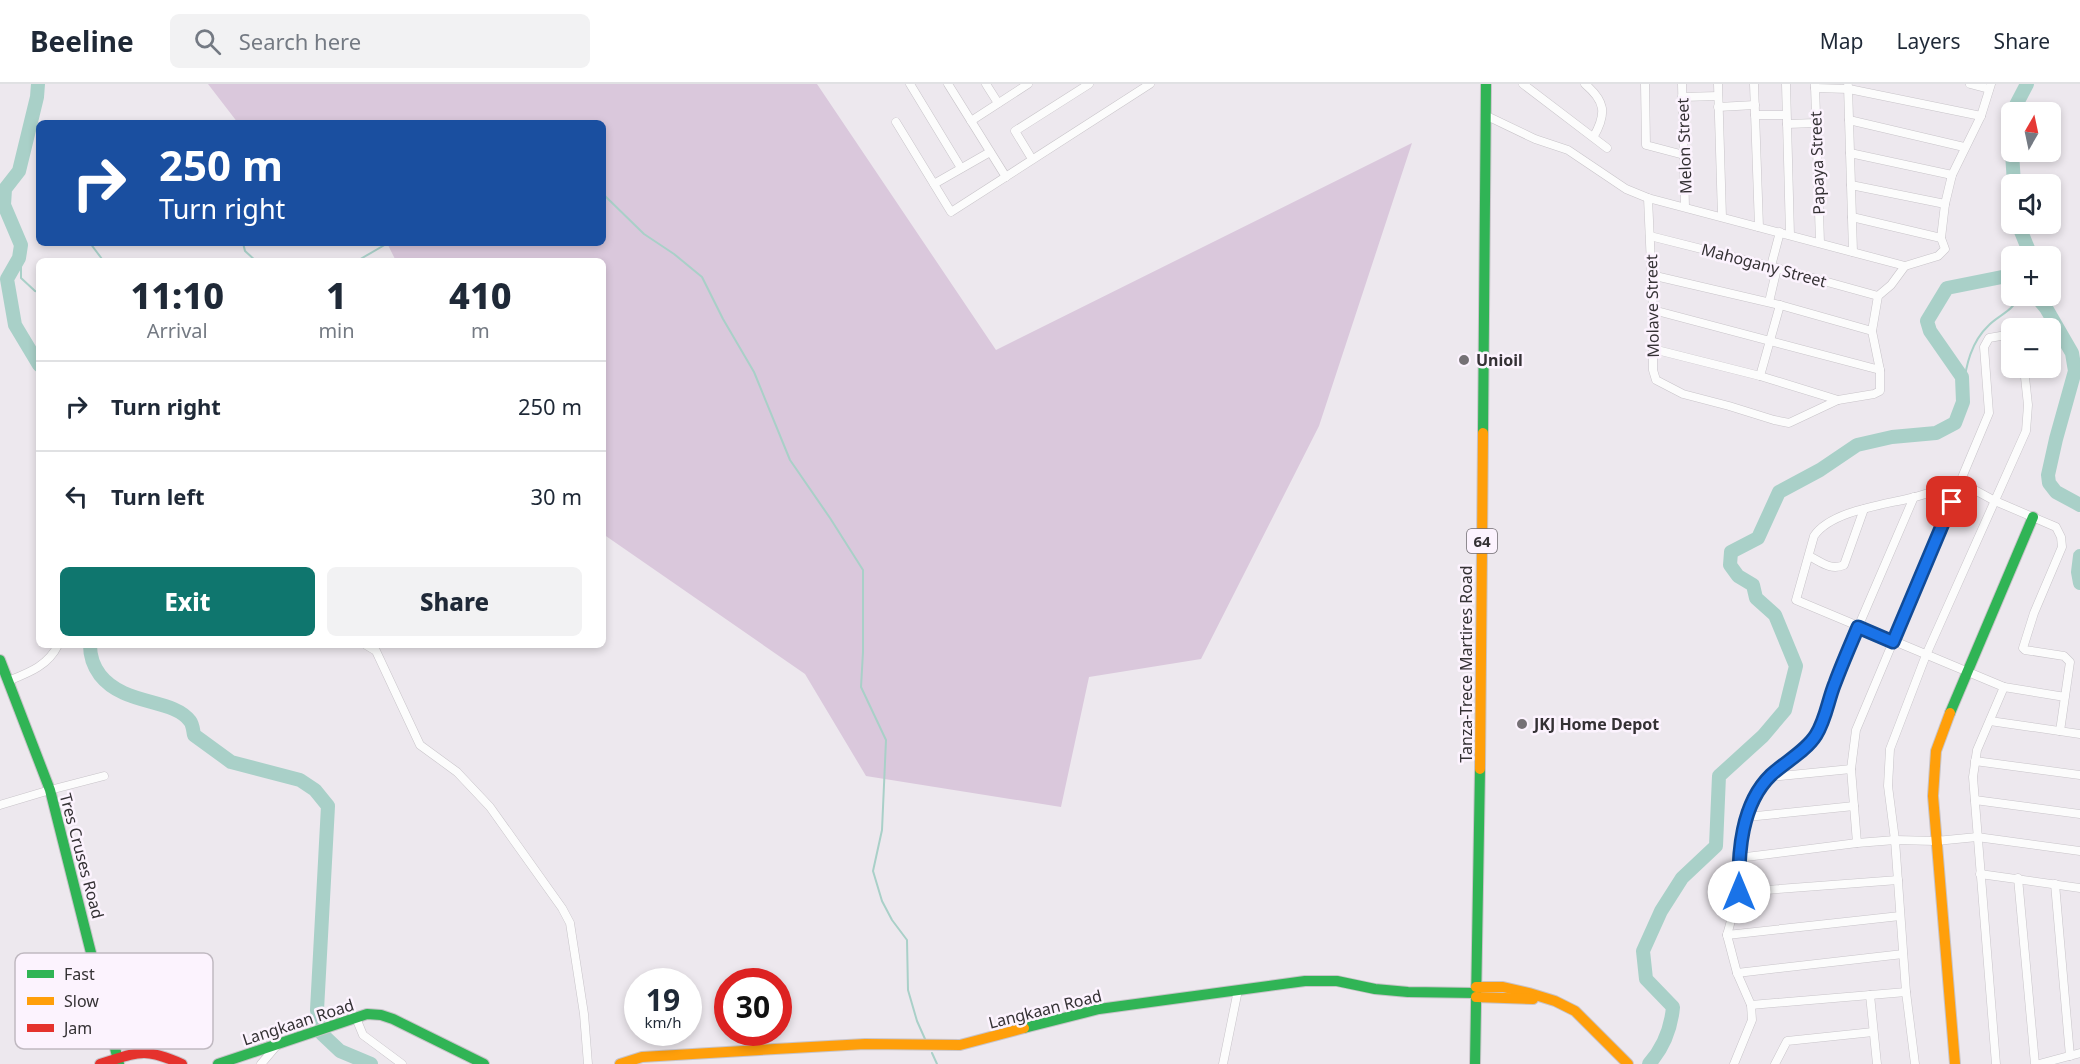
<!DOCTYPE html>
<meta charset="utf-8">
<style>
:root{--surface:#fff;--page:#f2f2f3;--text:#1f2937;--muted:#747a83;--line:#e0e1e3;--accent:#0f766e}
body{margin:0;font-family:"Noto Sans",sans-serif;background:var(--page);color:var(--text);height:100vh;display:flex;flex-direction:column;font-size:22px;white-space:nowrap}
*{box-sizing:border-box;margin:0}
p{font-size:20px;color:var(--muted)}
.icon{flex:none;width:33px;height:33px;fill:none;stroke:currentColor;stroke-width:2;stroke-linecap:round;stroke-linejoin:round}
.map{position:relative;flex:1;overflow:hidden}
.details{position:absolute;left:36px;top:174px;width:570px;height:390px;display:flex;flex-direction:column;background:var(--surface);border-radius:9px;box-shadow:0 3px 9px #0003}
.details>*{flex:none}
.guide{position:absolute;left:36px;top:36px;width:570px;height:126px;border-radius:9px;box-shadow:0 3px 9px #0003;background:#1a4fa0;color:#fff;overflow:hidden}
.needle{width:39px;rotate:9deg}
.buttons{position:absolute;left:2001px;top:18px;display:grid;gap:12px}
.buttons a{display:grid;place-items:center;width:60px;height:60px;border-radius:9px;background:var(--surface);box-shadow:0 3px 9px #0003;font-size:30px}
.speed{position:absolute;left:624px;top:884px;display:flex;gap:12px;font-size:30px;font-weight:700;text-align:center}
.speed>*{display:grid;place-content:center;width:78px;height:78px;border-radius:50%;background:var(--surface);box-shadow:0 3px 9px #0003;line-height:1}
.speed small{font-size:15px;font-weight:400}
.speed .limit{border:9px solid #d22;background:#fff;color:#111}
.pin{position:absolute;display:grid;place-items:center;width:51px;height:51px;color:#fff;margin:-26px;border-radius:12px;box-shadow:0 3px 9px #0006}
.me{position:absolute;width:66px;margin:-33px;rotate:0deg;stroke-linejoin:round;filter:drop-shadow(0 0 4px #0008)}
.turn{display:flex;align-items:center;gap:21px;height:126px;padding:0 24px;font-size:27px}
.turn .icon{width:78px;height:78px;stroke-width:2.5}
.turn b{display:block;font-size:42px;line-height:51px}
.eta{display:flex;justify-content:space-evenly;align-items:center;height:102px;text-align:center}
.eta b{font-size:36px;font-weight:800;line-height:42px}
.primary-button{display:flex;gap:12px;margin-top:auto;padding:12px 24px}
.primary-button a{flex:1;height:69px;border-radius:9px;background:var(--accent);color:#fff;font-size:24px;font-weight:800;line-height:69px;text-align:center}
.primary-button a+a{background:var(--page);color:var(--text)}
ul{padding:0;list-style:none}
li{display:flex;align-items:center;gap:18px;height:90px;padding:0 24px;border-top:2px solid var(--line)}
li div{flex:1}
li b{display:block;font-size:22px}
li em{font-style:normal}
header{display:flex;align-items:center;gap:36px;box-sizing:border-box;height:84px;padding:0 30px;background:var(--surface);border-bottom:2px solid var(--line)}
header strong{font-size:28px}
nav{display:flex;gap:33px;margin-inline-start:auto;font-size:21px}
.search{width:420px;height:54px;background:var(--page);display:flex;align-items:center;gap:15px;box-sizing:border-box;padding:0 21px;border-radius:9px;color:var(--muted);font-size:22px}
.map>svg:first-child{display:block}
</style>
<header>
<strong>Beeline</strong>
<div class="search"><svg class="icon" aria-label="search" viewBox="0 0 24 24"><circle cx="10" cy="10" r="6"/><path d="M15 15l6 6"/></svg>Search here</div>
<nav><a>Map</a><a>Layers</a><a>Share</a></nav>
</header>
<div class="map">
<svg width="2080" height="980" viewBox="0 0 2080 980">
<rect width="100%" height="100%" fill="#ede8ee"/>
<polygon fill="#dac8dc" points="208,0 817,0 996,266 1412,59 1319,342 1201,575 1089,593 1061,723 866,692 805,590 603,450 603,177 396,177 387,159 603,159 603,39 238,39"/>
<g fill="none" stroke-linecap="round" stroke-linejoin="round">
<g stroke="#a9d0c8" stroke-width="2">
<polyline points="603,110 644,150 674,170 702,193 723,235 754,288 790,376 830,434 863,486 863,568 861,603 886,656 882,746 873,787 882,817 892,836 907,856 908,906 917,937 925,955"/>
<polyline points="90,159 102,175 101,177"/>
<polyline points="243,159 245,167 256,177"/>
<polyline points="21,161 21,194 35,207 39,208"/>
<polyline points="357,177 388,159"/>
<path d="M1963 305C1966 281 1971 258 1989 241 2000 230 2014 227 2018 212"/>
<polyline points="932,969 937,980"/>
</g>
<g stroke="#a9d0c8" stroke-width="14">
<polyline points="38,0 37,13 19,87 5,105 4,121 21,161 19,174 7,195 15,241 39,281"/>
<polyline points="2015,28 2016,21 2027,0"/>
<polyline points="2012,68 2014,100"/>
<polyline points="2018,140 2031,172"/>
<polyline points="2036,212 2046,224 2072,269 2075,287 2056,355 2048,391 2049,399 2056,408 2080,421"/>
<polyline points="2080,472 2078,488 2080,499"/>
<path d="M90 561C90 572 94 583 100 591 124 622 173 614 190 637 193 641 193 646 194 651L231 678 300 696 315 706 328 722 317 926 322 950 340 967 371 980"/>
<path d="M1649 980C1664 963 1671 945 1673 923L1646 895 1643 867 1661 827 1682 794 1716 762 1719 692 1763 652 1785 626 1796 582 1775 531 1756 514 1753 501 1738 492 1730 481 1731 468 1758 454 1779 408 1820 386 1857 361 1892 353 1936 349 1955 339 1963 318 1962 293 1930 247 1927 237 1947 204 2012 191"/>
</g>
<defs>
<g id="street">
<polyline points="910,0 961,84"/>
<polyline points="948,0 1006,93"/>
<polyline points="986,0 998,19"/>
<polyline points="1523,0 1607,64"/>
<path d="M1585 0C1605 17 1607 29 1594 52"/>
<polyline points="1645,0 1646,61 1684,71"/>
<polyline points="1682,0 1685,123"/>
<polyline points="1718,0 1722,133"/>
<polyline points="1754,0 1759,143"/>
<polyline points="1786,0 1790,151"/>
<polyline points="1970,0 1989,5"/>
<polyline points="1815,1 1820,159"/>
<polyline points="1848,2 1853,168"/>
<polyline points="1815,4 1849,5 1981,32"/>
<polyline points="1682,13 1718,12"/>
<polyline points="1718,23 1755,21"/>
<polyline points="1755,31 1786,31"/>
<polyline points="1487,32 1535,55 1568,66 1626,105 1648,114 1905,182 1938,172 1945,165 1941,154 1945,120 1952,91 1981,32 1991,0"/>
<polyline points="1849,36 1964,63"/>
<polyline points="971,37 1028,0"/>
<polyline points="896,38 951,128 1150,0"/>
<polyline points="1787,40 1816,39"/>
<polyline points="1850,69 1952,91"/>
<polyline points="1032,75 1015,47 1089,0"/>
<polyline points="934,100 990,68"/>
<polyline points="1851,101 1945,120"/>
<polyline points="1648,114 1653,226 1653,286 1656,296 1683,310 1729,322 1774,336 1789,339 1838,316 1874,310 1880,307 1880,286 1872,247 1878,212 1891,201 1905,182"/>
<polyline points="1852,133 1941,154"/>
<polyline points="1650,152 1777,184 1878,212"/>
<polyline points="1771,182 1780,148"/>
<polyline points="1651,191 1780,221 1872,247"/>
<polyline points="1769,218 1777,184"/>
<polyline points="1653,226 1880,286"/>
<polyline points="1653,265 1760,292 1838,316"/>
<polyline points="1760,292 1780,221"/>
<path d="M1809 472C1821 478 1831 487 1844 481L1864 425"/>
<polyline points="366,561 376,567 420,661 457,688 490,723 562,824 570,839 584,930 588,980"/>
<path d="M8 597C28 589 48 582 58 561"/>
<polyline points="1990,637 2080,650"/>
<path d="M2060 647 2070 578 2064 572 2025 566 2023 564 2034 529 2062 463 2061 453 2056 443 1995 417 1960 398C1944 403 1928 410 1911 414 1883 421 1831 427 1814 452L1796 516 2004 603 2065 613"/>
<polyline points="1975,677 2080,691"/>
<polyline points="1770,693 1851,685"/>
<polyline points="1975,716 2080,730"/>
<polyline points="0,721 50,706 104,692"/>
<polyline points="1747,733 1854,722"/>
<polyline points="1857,759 1851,685 1856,646 1989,329 1984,263 1989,254 2012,250"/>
<polyline points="1738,774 1857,759 1895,756 1936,757 1977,753 2080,767"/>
<polyline points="1980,790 2080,804"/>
<polyline points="2018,794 2035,980"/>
<polyline points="2055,800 2070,972"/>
<polyline points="1739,808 1898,796"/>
<polyline points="1727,851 1900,832"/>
<polyline points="1737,889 1903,870"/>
<polyline points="1870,911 1877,980"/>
<polyline points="1751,921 1906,908"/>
<polyline points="356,934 363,951 402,980"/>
<polyline points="261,980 278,960"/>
<polyline points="1223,980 1238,906"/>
<polyline points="1734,980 1752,936 1751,921 1737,889 1727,851 1739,808 1738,774 1747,733 1757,709 1770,693 1814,654 1820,643 1834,599 1914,413"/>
<polyline points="1775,980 1787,957 1873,948"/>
<polyline points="1915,980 1906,908 1895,756 1888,702 1890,665 1926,571 2026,347 2028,321 2024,284"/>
<polyline points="1996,980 1973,693 1977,666 2004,603"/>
<polyline points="2039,980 2080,969"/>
</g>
<g id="fast">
<polyline points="1483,349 1486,0"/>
<polyline points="0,576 50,706 119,980"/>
<polyline points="1950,629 2033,433"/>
<polyline points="1024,944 1099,925 1305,897 1337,897 1375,905 1408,908 1476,909"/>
<polyline points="218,980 367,930 381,931 393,935 484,980"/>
<polyline points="1475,980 1480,685"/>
</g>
<g id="slow">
<polyline points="1950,629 1936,667 1933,712 1955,980"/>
<polyline points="1480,685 1483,349"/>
<polyline points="1476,903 1503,903 1529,909 1555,917 1575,927 1628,980"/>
<polyline points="1476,913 1533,915"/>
<polyline points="620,980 642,973 775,965 865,960 960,961 1024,944"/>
</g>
<path id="jam" d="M100 980C139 968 143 963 182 980"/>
</defs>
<use href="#street" stroke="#c8c4c9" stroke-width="9"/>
<use href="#fast" stroke="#c8c4c9" stroke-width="12"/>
<use href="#slow" stroke="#c8c4c9" stroke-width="12"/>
<use href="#jam" stroke="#c8c4c9" stroke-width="12"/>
<use href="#street" stroke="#fcfcfc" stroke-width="8"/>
<use href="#fast" stroke="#30b455" stroke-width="10"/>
<use href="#slow" stroke="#ff9f0a" stroke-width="10"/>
<use href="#jam" stroke="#e5322d" stroke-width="10"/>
</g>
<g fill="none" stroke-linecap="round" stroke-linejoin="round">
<defs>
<path id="route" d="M1739 808C1738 769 1741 720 1771 691 1785 678 1806 667 1816 651 1826 635 1828 616 1835 599 1842 580 1850 562 1858 543L1893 558 1952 418"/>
</defs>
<use href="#route" stroke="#114b97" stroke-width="15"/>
<use href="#route" stroke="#1a73e8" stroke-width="10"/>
</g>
<g fill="#757175" stroke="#fcf3fe" stroke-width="2">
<circle cx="1464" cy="276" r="6"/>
<circle cx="1522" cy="640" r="6"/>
</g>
<g text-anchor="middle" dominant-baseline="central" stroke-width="5" stroke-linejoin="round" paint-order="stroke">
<rect fill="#fcf3fe" stroke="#706b71" stroke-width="1.5" x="1467" y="445" width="30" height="24" rx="4.5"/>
<g font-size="15" font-weight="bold" fill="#343134">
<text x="1482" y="457">64</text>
</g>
<g font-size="16" fill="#343134" stroke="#fcf3fe">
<text transform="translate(1684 62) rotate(-92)">Melon Street</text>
<text transform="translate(1817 79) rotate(-92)">Papaya Street</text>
<text transform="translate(1764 181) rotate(15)">Mahogany Street</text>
<text transform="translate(1652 222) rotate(-91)">Molave Street</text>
<text transform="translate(1466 580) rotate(-90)">Tanza-Trece Martires Road</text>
<text transform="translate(82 772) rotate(75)">Tres Cruses Road</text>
<text transform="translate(1045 925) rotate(-14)">Langkaan Road</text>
<text transform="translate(298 938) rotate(-18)">Langkaan Road</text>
</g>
<g font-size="16" font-weight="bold" fill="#343134" stroke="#fcf3fe" text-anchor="start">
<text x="1476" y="276">Unioil</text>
<text x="1534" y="640">JKJ Home Depot</text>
</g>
</g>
<rect x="15" y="869" width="198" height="96" rx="9" fill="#fcf3fe" stroke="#c0b9c1" stroke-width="1.5"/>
<rect x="27" y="886" width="27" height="8" fill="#30b455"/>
<rect x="27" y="913" width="27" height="8" fill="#ff9f0a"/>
<rect x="27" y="940" width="27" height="8" fill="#e5322d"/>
<g font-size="16" fill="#343134">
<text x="64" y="896">Fast</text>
<text x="64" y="923">Slow</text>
<text x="64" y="950">Jam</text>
</g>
</svg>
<div class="buttons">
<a><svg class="needle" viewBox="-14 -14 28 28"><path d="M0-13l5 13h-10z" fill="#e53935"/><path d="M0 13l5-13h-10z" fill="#747a83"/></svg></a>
<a><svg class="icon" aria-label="sound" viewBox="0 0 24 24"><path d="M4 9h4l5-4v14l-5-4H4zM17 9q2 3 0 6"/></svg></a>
<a>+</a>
<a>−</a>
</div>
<div class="speed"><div>19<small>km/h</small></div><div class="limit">30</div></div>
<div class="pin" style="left:1952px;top:418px;background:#d93025"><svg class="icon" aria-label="arrive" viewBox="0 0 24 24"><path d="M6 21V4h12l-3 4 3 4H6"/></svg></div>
<svg class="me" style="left:1739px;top:808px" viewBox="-20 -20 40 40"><circle r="19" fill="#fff"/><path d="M0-13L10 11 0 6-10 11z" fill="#1a73e8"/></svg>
<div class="guide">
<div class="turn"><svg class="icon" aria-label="right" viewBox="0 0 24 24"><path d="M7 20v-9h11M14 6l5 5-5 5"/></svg><div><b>250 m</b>Turn right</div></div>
</div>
<section class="details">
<div class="eta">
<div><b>11:10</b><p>Arrival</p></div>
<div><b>1</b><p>min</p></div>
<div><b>410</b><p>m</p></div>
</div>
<ul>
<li><svg class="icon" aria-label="right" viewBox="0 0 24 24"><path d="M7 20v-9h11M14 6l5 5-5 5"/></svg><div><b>Turn right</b></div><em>250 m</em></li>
<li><svg class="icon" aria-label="left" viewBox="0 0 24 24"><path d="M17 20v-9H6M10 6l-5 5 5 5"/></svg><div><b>Turn left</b></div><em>30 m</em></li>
</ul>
<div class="primary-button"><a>Exit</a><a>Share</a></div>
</section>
</div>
